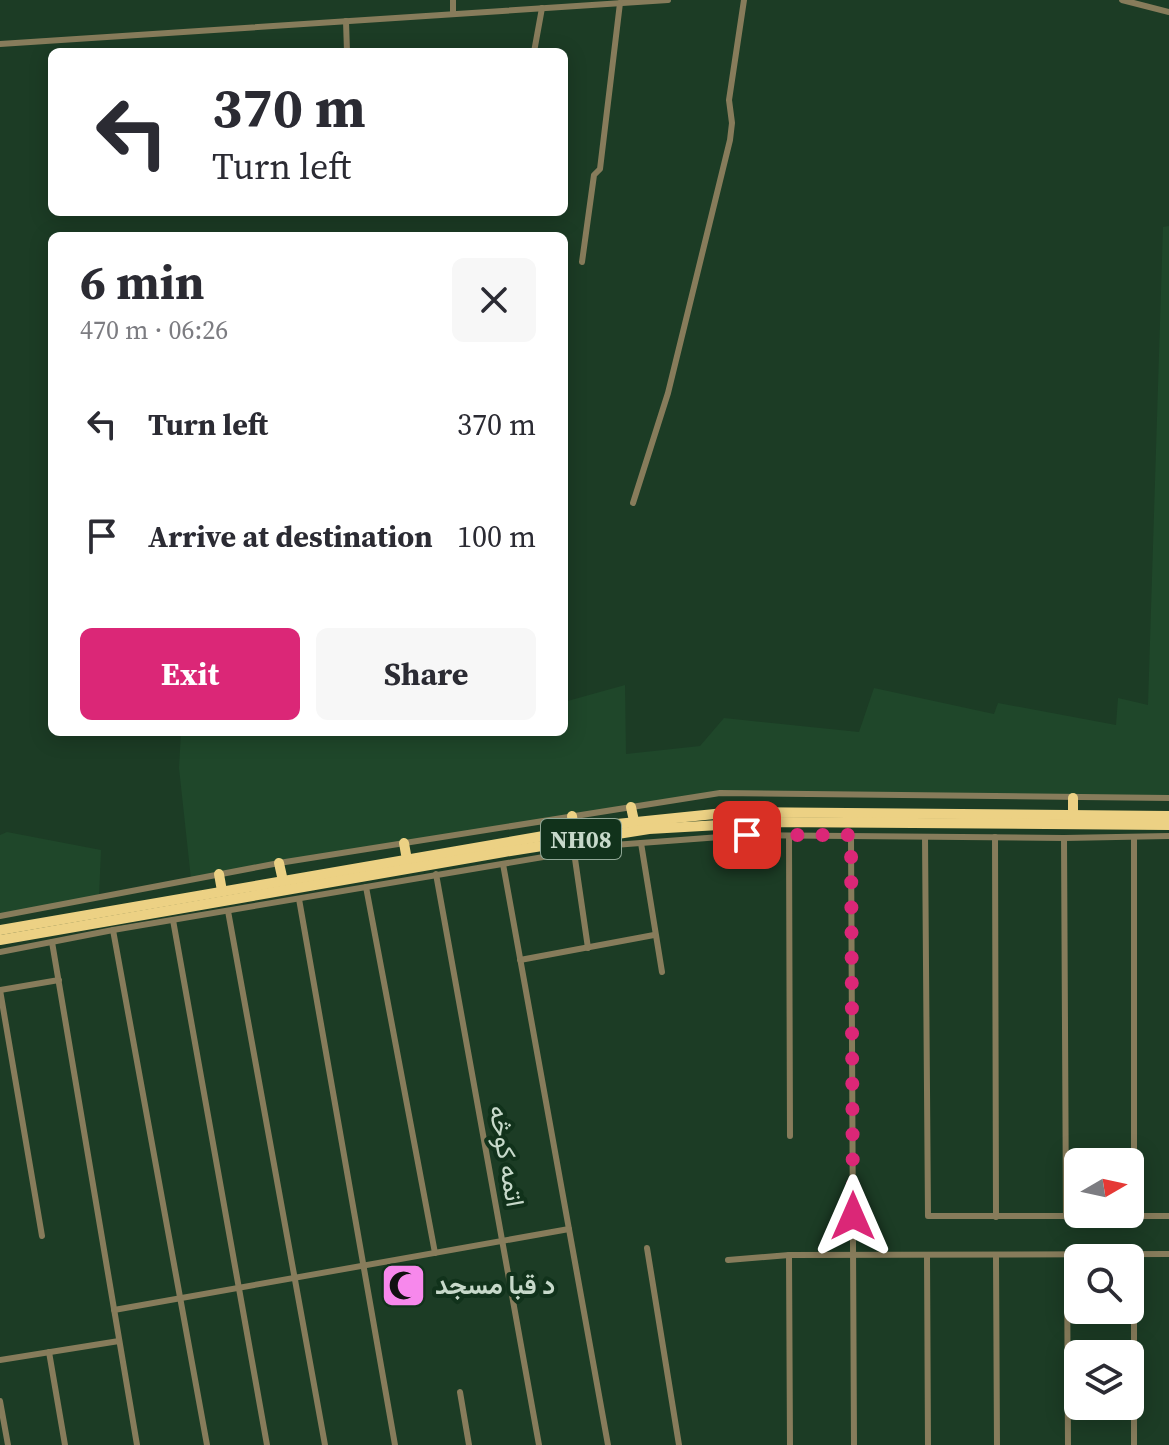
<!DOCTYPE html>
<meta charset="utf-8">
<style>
:root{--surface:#fff;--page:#f7f7f7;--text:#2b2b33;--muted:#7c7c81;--accent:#db2777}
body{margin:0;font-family:"Source Serif 4",Vazirmatn,serif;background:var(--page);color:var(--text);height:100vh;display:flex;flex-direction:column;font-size:30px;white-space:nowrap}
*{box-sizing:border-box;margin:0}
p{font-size:26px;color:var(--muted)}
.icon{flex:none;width:44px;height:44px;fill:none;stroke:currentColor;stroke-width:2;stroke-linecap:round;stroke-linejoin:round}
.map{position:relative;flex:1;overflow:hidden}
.details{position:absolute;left:48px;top:232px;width:520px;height:504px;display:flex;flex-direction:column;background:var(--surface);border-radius:12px;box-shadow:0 4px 20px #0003}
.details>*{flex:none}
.top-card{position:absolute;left:48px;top:48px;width:520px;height:168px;border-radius:12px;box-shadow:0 4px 20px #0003;background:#fff;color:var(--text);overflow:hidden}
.needle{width:52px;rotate:81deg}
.controls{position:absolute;left:1064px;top:1148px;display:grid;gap:16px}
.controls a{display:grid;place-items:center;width:80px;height:80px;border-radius:12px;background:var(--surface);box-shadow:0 4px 20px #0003;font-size:40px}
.pin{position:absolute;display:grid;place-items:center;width:68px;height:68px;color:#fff;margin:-34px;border-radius:16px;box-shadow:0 4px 12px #0006}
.me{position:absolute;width:88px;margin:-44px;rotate:0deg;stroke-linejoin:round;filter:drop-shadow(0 0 6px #0008)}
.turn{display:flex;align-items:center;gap:28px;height:168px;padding:0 32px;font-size:36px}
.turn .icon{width:104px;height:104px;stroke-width:2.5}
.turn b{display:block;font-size:56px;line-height:68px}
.round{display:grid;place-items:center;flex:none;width:84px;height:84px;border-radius:12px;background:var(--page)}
.head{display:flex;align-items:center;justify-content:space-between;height:136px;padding:0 32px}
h1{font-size:48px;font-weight:700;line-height:60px}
.button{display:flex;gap:16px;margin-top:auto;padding:16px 32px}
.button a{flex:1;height:92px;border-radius:12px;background:var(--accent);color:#fff;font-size:32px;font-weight:700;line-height:92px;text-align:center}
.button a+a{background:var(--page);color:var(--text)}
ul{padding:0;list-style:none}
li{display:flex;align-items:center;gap:24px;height:112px;padding:0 32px}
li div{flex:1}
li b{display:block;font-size:30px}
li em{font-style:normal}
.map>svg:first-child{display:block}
</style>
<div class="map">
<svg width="1169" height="1445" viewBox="0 0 1169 1445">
<rect width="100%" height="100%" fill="#1c3c25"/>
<g fill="#1f472a">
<polygon points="1169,226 1169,798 720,793 191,879 179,768 181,732 438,732 438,736 454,732 564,732 564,702 625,685 626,754 700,746 724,718 859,732 874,688 994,714 998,703 1116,725 1118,698 1148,705 1163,227"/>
<polygon points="7,832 101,850 99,897 0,916 0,835"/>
</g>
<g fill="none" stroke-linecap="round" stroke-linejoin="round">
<g stroke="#877c5b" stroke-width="6">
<polyline points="453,0 453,14"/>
<polyline points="1122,0 1169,12"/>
<polyline points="346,21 347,52"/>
<polyline points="0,44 668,0"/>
<polyline points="534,52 542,8"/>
<polyline points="582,262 594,175 600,169 620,3"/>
<polyline points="633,503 668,393 730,140 732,123 729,100 744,0"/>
<polyline points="851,835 854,1445"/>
<polyline points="789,836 790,1136"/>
<polyline points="925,837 928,1216 1169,1216"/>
<polyline points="995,837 996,1217"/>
<polyline points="1134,837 1134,1217"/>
<polyline points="1064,838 1066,1217"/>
<polyline points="641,843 662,972"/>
<polyline points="574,852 588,948"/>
<polyline points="503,864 608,1445"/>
<polyline points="436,874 539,1445"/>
<polyline points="366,887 435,1253"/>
<polyline points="299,899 395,1445"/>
<polyline points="228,911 325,1445"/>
<polyline points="0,916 279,863 720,793 1169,798"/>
<polyline points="173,920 267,1445"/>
<polyline points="113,930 207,1445"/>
<polyline points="52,942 137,1445"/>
<polyline points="0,952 113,930 614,845 747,835 1064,838 1169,836"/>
<polyline points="520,960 654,935"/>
<polyline points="42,1236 0,990 59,980"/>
<polyline points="647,1248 679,1445"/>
<polyline points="1067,1254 1068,1445"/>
<polyline points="1134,1254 1134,1445"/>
<polyline points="789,1255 790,1445"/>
<polyline points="927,1255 928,1445"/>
<polyline points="996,1255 997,1445"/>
<polyline points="728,1260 789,1255 1169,1254"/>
<polyline points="114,1310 569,1229"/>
<polyline points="49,1352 65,1445"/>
<polyline points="0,1360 119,1341"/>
<polyline points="460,1392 469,1445"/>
<polyline points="0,1401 8,1445"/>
</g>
<g stroke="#ecd184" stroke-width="10">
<polyline points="631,807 634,821"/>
<polyline points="1073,815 1073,798"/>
<polyline points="572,816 574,830"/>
<polyline points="404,843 407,860"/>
<polyline points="279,863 283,881"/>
<polyline points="219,874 222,891"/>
<polyline points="0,930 607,825 734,812 1169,816"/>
<polyline points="0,940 504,852 649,829 774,822 1169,825"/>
</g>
</g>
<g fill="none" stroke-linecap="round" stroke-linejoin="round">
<polyline stroke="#db2777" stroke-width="14" stroke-dasharray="0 25.2" points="747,835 851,835 853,1216"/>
</g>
<defs>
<symbol id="mosque-square" viewBox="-11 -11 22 22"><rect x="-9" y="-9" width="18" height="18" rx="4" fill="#f788ec" stroke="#11321b"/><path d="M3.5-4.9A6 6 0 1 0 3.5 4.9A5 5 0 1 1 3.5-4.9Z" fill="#111"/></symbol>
</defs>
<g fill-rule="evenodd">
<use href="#mosque-square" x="378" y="1260" width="51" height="51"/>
</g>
<g text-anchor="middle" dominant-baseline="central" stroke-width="8" stroke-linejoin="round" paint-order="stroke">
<rect fill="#11321b" stroke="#90a796" stroke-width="2" x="541" y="819" width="80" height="40" rx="6"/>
<g font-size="24" font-weight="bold" fill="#c7d9ca">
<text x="581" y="839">NH08</text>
</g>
<g font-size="26" fill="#c7d9ca" stroke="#11321b">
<text transform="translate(507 1156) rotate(80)">اتمه کوڅه</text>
</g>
<g font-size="26" font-weight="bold" fill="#c7d9ca" stroke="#11321b" text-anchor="start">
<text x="435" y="1285">د قبا مسجد</text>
</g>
</g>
</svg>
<div class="controls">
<a><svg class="needle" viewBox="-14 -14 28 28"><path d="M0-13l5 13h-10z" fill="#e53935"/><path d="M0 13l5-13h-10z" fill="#7c7c81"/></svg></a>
<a><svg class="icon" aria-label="search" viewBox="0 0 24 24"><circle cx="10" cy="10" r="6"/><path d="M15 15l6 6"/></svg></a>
<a><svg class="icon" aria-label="layers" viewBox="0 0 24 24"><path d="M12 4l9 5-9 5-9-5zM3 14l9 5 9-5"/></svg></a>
</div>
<div class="pin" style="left:747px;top:835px;background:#d93025"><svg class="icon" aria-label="arrive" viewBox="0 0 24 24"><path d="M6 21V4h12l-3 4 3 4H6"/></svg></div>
<svg class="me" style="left:853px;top:1216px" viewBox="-20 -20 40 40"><path d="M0-17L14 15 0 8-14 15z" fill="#db2777" stroke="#fff" stroke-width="4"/></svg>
<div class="top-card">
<div class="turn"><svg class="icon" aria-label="left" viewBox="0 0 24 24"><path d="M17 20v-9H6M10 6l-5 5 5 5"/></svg><div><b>370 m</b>Turn left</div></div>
</div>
<section class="details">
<div class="head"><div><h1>6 min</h1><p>470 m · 06:26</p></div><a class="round"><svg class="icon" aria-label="close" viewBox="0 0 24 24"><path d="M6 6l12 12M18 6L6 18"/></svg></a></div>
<ul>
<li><svg class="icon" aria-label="left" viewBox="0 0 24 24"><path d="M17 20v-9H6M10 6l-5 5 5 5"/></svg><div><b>Turn left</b></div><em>370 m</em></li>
<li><svg class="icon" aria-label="arrive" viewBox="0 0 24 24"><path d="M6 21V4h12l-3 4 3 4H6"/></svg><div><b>Arrive at destination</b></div><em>100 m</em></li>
</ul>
<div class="button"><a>Exit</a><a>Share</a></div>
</section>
</div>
